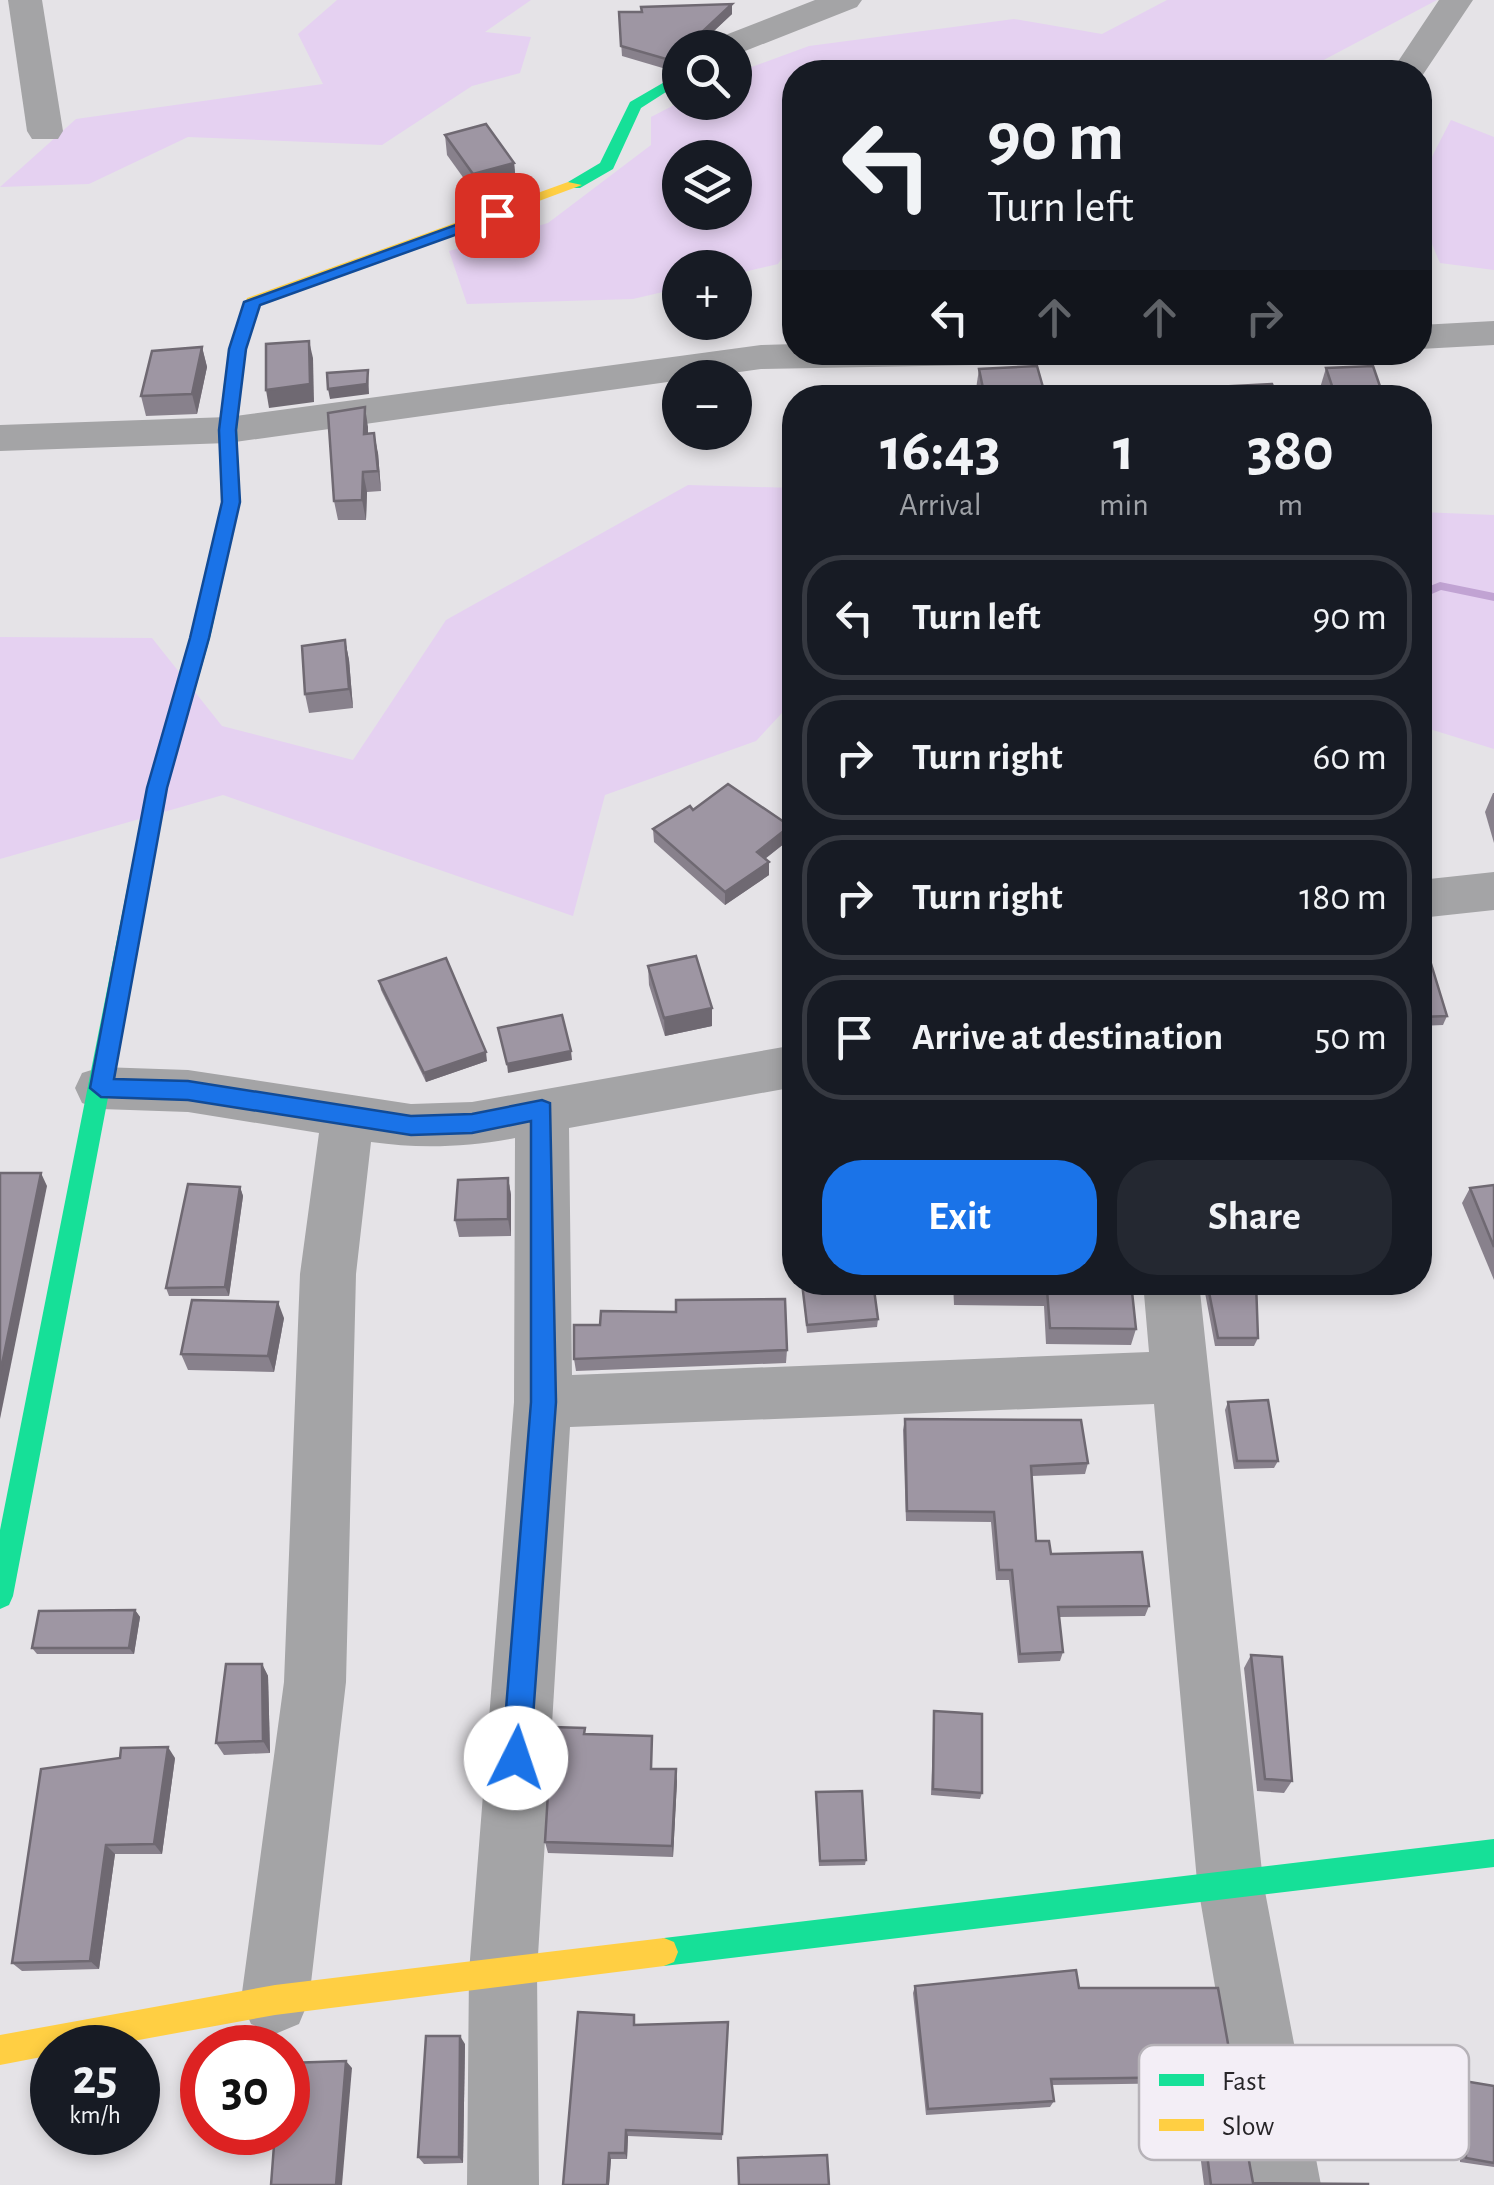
<!DOCTYPE html>
<meta charset="utf-8">
<style>
:root{--surface:#171b24;--page:#242831;--text:#f1f3f6;--muted:#9ea1a6;--line:#363941;--accent:#1a73e8}
body{margin:0;font-family:"Alegreya Sans",sans-serif;background:var(--page);color:var(--text);height:100vh;display:flex;flex-direction:column;font-size:38px;white-space:nowrap}
*{box-sizing:border-box;margin:0}
p{font-size:32px;color:var(--muted)}
.icon{flex:none;width:55px;height:55px;fill:none;stroke:currentColor;stroke-width:2;stroke-linecap:round;stroke-linejoin:round}
.map{position:relative;flex:1;overflow:hidden}
.sheet{position:absolute;left:782px;top:385px;width:650px;height:910px;display:flex;flex-direction:column;background:var(--surface);border-radius:40px;box-shadow:0 5px 15px #0003}
.sheet>*{flex:none}
.top-card{position:absolute;left:782px;top:60px;width:650px;height:305px;border-radius:40px;box-shadow:0 5px 15px #0003;background:#171b24;color:var(--text);overflow:hidden}
.tools{position:absolute;left:662px;top:30px;display:grid;gap:20px}
.tools a{display:grid;place-items:center;width:90px;height:90px;border-radius:50%;background:var(--surface);box-shadow:0 5px 15px #0003;font-size:50px}
.speed{position:absolute;left:30px;top:2025px;display:flex;gap:20px;font-size:50px;font-weight:700;text-align:center}
.speed>*{display:grid;place-content:center;width:130px;height:130px;border-radius:50%;background:var(--surface);box-shadow:0 5px 15px #0003;line-height:1}
.speed small{font-size:25px;font-weight:400}
.speed .limit{border:15px solid #d22;background:#fff;color:#111}
.pin{position:absolute;display:grid;place-items:center;width:85px;height:85px;color:#fff;margin:-42px;border-radius:20px;box-shadow:0 5px 15px #0006}
.me{position:absolute;width:110px;margin:-55px;rotate:4deg;stroke-linejoin:round;filter:drop-shadow(0 0 8px #0008)}
.turn{display:flex;align-items:center;gap:35px;height:210px;padding:0 40px;font-size:45px}
.turn .icon{width:130px;height:130px;stroke-width:2.5}
.turn b{display:block;font-size:70px;line-height:85px}
.lanes{display:flex;align-items:center;height:95px;padding:0 40px;background:#0003;justify-content:center;gap:50px;direction:ltr}
.lanes .off{opacity:.35}
.eta{display:flex;justify-content:space-evenly;align-items:center;height:170px;text-align:center}
.eta b{font-size:60px;font-weight:700;line-height:70px}
.button{display:flex;gap:20px;margin-top:auto;padding:20px 40px}
.button a{flex:1;height:115px;border-radius:40px;background:var(--accent);color:#fff;font-size:40px;font-weight:700;line-height:115px;text-align:center}
.button a+a{background:var(--page);color:var(--text)}
ul{padding:0;list-style:none}
li{display:flex;align-items:center;gap:30px;height:125px;margin:0 20px 15px;padding:0 20px;border:5px solid var(--line);border-radius:40px}
li div{flex:1}
li b{display:block;font-size:38px}
li em{font-style:normal}
.map>svg:first-child{display:block}
</style>
<div class="map">
<svg width="1494" height="2185" viewBox="0 0 1494 2185">
<rect width="100%" height="100%" fill="#e5e3e7"/>
<g fill="#e5d1f1" fill-rule="evenodd">
<polygon points="337,0 531,0 485,32 531,37 520,73 472,86 382,145 188,137 89,184 0,187 76,119 323,84 298,34"/>
<path d="M1167 0H1437L1301 72H795V238L778 264 735 274V268H680V288L633 299 467 304 449 251 548 223 651 145V117L680 102H735V73L809 46 1014 19 1102 34ZM680 158H735V212H680Z"/>
<path d="M1451 120 1494 137V270L1440 263C1409 192 1417 186 1451 120Z"/>
<polygon points="688,485 795,488 795,699 756,741 605,795 573,916 223,795 0,859 0,637 152,638 222,726 353,760 446,620"/>
<polygon points="1420,512 1494,515 1494,749 1420,726"/>
</g>
<g fill="none" stroke-linecap="round" stroke-linejoin="round">
<polygon fill="#c1a3d3" fill-rule="evenodd" points="1440,582 1494,593 1494,601 1441,590 1420,599 1420,590"/>
<g fill="#a4a4a6" fill-rule="evenodd">
<polygon points="8,0 42,0 63,131 58,139 32,139 27,131"/>
<polygon points="815,0 862,0 857,7 735,55 735,48 705,48 710,41"/>
<polygon points="1439,0 1473,0 1420,79 1420,72 1391,72"/>
<polygon points="1494,321 1494,345 1420,349 1420,325"/>
<polygon points="795,344 795,352 1051,352 1046,361 1032,364 761,369 228,443 0,451 0,425 228,417 761,345"/>
<polygon points="1494,872 1494,910 1420,918 1420,880"/>
<path d="M795 1045V1087L569 1128 572 1375 1149 1352 1143 1282H1199L1263 1881 1321 2185H1249L1197 1881 1154 1404 570 1427 537 1972 539 2185H467L469 1972 514 1402 515 1138C466 1147 421 1149 371 1142L356 1274 346 1682 309 2000 299 2024 275 2034 251 2024 241 2000 284 1682 300 1274 319 1133 188 1112 101 1109 82 1103 75 1088 82 1073 101 1067 188 1070 411 1104 472 1102Z"/>
</g>
<g fill="#16e098" fill-rule="evenodd">
<polygon points="680,73 680,83 641,108 613,169 580,188 568,188 568,182 600,163 630,102"/>
<polygon points="233,378 242,383 237,430 240,502 210,638 167,788 13,1596 9,1605 0,1609 0,1530 147,788 190,638 222,502 219,430 224,383"/>
<polygon points="1494,1839 1494,1867 664,1966 654,1962 650,1952 654,1942 664,1938"/>
</g>
<g fill="#ffcf43" fill-rule="evenodd">
<polygon points="568,182 582,185 260,305 245,349 242,383 233,388 224,383 229,349 247,298"/>
<polygon points="664,1938 674,1942 678,1952 674,1962 664,1966 275,2015 95,2048 52,2048 52,2055 0,2065 0,2035 275,1985"/>
</g>
</g>
<g fill="#88818c">
<polygon points="732,4 732,14 680,62 666,69 622,56 619,12 641,12 641,7"/>
<polygon points="445,135 514,163 516,182 475,194 447,155"/>
<polygon points="202,347 207,367 197,414 146,416 141,396"/>
<polygon points="1326,368 1384,398 1324,398 1320,388"/>
<polygon points="979,369 1046,398 978,398 976,389"/>
<polygon points="365,407 368,434 378,453 381,491 367,492 366,520 338,520 334,501"/>
<polygon points="345,640 349,660 353,708 309,713 305,694"/>
<polygon points="1493,793 1494,793 1494,843 1485,812"/>
<polygon points="693,810 790,839 765,859 769,875 725,905 654,842 653,829"/>
<polygon points="1420,941 1447,1016 1443,1025 1420,1026"/>
<polygon points="648,966 712,1008 712,1026 665,1036 649,985"/>
<polygon points="379,981 487,1061 426,1082 381,990"/>
<polygon points="508,1178 511,1195 511,1236 459,1237 455,1220"/>
<polygon points="1494,1185 1494,1280 1462,1203 1470,1188"/>
<polygon points="240,1187 243,1196 229,1296 169,1296 166,1288"/>
<polygon points="953,1282 1131,1282 1136,1329 1131,1345 1046,1344 1044,1306 954,1305"/>
<polygon points="1203,1282 1256,1282 1258,1338 1254,1346 1215,1346"/>
<polygon points="802,1283 878,1319 877,1327 807,1333"/>
<polygon points="284,1318 274,1372 188,1370 181,1354"/>
<polygon points="787,1350 786,1363 576,1371 574,1359"/>
<polygon points="1228,1402 1278,1461 1274,1468 1234,1469 1225,1410"/>
<polygon points="905,1419 1088,1463 1085,1474 1032,1476 1036,1541 1051,1554 1149,1606 1145,1616 1059,1617 1063,1652 1060,1661 1018,1663 1009,1580 996,1580 991,1522 906,1521 903,1430"/>
<polygon points="135,1610 140,1617 134,1654 37,1654 32,1648"/>
<polygon points="1251,1655 1292,1781 1284,1793 1257,1791 1244,1668"/>
<polygon points="262,1664 268,1676 270,1753 224,1755 216,1743"/>
<polygon points="934,1711 982,1793 980,1799 931,1795"/>
<polygon points="586,1734 652,1736 652,1769 677,1781 673,1857 548,1853 545,1842"/>
<polygon points="175,1758 162,1854 115,1854 99,1969 22,1971 12,1963"/>
<polygon points="816,1792 866,1860 865,1865 819,1866"/>
<polygon points="915,1986 1079,1988 1218,1988 1253,2183 1368,2185 1204,2185 1191,2083 1052,2085 1054,2101 1050,2107 926,2115 913,1993"/>
<polygon points="728,2022 722,2140 628,2136 627,2159 611,2159 609,2185 563,2185 636,2025"/>
<polygon points="465,2044 463,2163 424,2164 418,2157"/>
<polygon points="1464,2081 1494,2086 1494,2167 1460,2162 1458,2085"/>
</g>
<g fill="#6f6972">
<polygon points="732,4 732,14 696,48 685,48"/>
<polygon points="680,52 680,62 666,69 666,59"/>
<polygon points="514,163 516,182 475,194 473,174"/>
<polygon points="309,341 313,358 314,402 269,408 266,390"/>
<polygon points="202,347 207,367 197,414 192,394"/>
<polygon points="368,370 369,394 330,399 328,389"/>
<polygon points="365,407 368,427 368,454 364,434"/>
<polygon points="374,433 378,453 381,491 378,471"/>
<polygon points="363,472 367,492 366,520 362,500"/>
<polygon points="345,640 349,660 353,708 349,689"/>
<polygon points="790,826 790,839 757,865 757,852"/>
<polygon points="769,862 769,875 725,905 725,892"/>
<polygon points="712,1008 712,1026 665,1036 664,1018"/>
<polygon points="571,1051 572,1060 508,1073 507,1064"/>
<polygon points="486,1052 487,1061 426,1082 424,1073"/>
<polygon points="41,1173 47,1186 0,1419 0,1374"/>
<polygon points="508,1178 511,1195 511,1236 508,1219"/>
<polygon points="240,1187 243,1196 229,1296 225,1287"/>
<polygon points="278,1302 284,1318 274,1372 268,1356"/>
<polygon points="135,1610 140,1617 134,1654 129,1648"/>
<polygon points="262,1664 268,1676 270,1753 263,1741"/>
<polygon points="168,1747 175,1758 162,1854 154,1844"/>
<polygon points="676,1769 677,1781 673,1857 672,1846"/>
<polygon points="106,1845 115,1854 99,1969 90,1961"/>
<polygon points="460,2036 465,2044 463,2163 459,2157"/>
<polygon points="346,2061 352,2068 342,2185 336,2185"/>
<polygon points="626,2130 628,2136 627,2159 625,2153"/>
<polygon points="609,2153 611,2159 609,2185 607,2185"/>
</g>
<g fill="#9e96a3" stroke="#6f6972" stroke-width="2.5">
<polygon points="732,4 685,48 680,48 680,52 666,59 621,46 619,12 642,12 641,7"/>
<polygon points="486,124 514,163 473,174 445,135"/>
<polygon points="309,341 310,384 266,390 266,344"/>
<polygon points="202,347 192,394 141,396 152,351"/>
<polygon points="1037,366 1046,398 985,398 979,369"/>
<polygon points="1373,366 1384,398 1336,398 1326,368"/>
<polygon points="368,370 367,384 328,389 327,373"/>
<polygon points="1272,384 1277,398 1122,398 1120,392"/>
<polygon points="365,407 364,434 374,433 378,471 363,472 362,500 334,501 328,413"/>
<polygon points="345,640 349,689 305,694 302,646"/>
<polygon points="728,784 790,826 757,852 769,862 725,892 653,829 690,806 693,810"/>
<polygon points="1420,941 1424,941 1447,1016 1420,1017"/>
<polygon points="696,956 712,1008 664,1018 648,966"/>
<polygon points="446,958 486,1052 424,1073 379,981"/>
<polygon points="562,1015 571,1051 507,1064 498,1028"/>
<polygon points="0,1173 41,1173 0,1374"/>
<polygon points="508,1178 508,1219 455,1220 458,1180"/>
<polygon points="188,1184 240,1187 225,1287 166,1288"/>
<polygon points="1494,1185 1494,1247 1470,1188"/>
<polygon points="873,1282 878,1319 807,1325 802,1283"/>
<polygon points="956,1282 1131,1282 1136,1329 1050,1328 1047,1290 957,1290"/>
<polygon points="1207,1282 1256,1282 1258,1338 1218,1338"/>
<polygon points="785,1299 787,1350 574,1359 574,1325 600,1325 601,1311 676,1312 676,1300"/>
<polygon points="192,1300 278,1302 268,1356 181,1354"/>
<polygon points="1268,1400 1278,1461 1237,1461 1228,1402"/>
<polygon points="905,1419 1081,1420 1088,1463 1031,1466 1036,1541 1049,1541 1051,1554 1142,1552 1149,1606 1058,1607 1063,1652 1020,1654 1012,1570 999,1570 994,1512 907,1511"/>
<polygon points="135,1610 129,1648 32,1648 39,1611"/>
<polygon points="1251,1655 1282,1657 1292,1781 1265,1779"/>
<polygon points="226,1664 262,1664 263,1741 216,1743"/>
<polygon points="934,1711 982,1714 982,1793 933,1789"/>
<polygon points="552,1727 585,1728 584,1734 652,1736 651,1769 676,1769 672,1846 545,1842"/>
<polygon points="168,1747 154,1844 106,1845 90,1961 12,1963 41,1769 120,1758 121,1748"/>
<polygon points="862,1791 866,1860 820,1861 816,1792"/>
<polygon points="1076,1970 1079,1988 1218,1988 1253,2183 1368,2184 1368,2185 1211,2185 1197,2077 1051,2079 1054,2101 928,2109 915,1986"/>
<polygon points="578,2012 634,2015 634,2025 728,2022 722,2134 626,2130 625,2153 609,2153 607,2185 563,2185"/>
<polygon points="426,2036 460,2036 459,2157 418,2157"/>
<polygon points="346,2061 336,2185 271,2185 275,2132 288,2132 288,2063"/>
<polygon points="1464,2081 1494,2086 1494,2163 1466,2158"/>
<polygon points="827,2155 829,2185 739,2185 738,2158"/>
</g>
<polygon fill="#1a73e8" stroke="#114b97" stroke-width="2.5" points="497,210 502,211 502,218 260,305 246,349 236,430 240,502 209,638 167,788 114,1079 188,1081 411,1116 472,1114 542,1100 550,1103 556,1402 530,1758 526,1767 516,1771 506,1767 502,1758 531,1402 531,1121 472,1133 411,1135 188,1100 101,1097 90,1088 147,788 190,638 222,502 219,430 229,349 244,302"/>
<rect x="1139" y="2045" width="330" height="115" rx="15" fill="#f3eef6" stroke="#b6b2b8" stroke-width="2.5"/>
<rect x="1159" y="2074" width="45" height="12" fill="#16e098"/>
<rect x="1159" y="2119" width="45" height="12" fill="#ffcf43"/>
<g font-size="28" fill="#272528">
<text x="1222" y="2090">Fast</text>
<text x="1222" y="2135">Slow</text>
</g>
</svg>
<div class="tools">
<a><svg class="icon" aria-label="search" viewBox="0 0 24 24"><circle cx="10" cy="10" r="6"/><path d="M15 15l6 6"/></svg></a>
<a><svg class="icon" aria-label="layers" viewBox="0 0 24 24"><path d="M12 4l9 5-9 5-9-5zM3 14l9 5 9-5"/></svg></a>
<a>+</a>
<a>−</a>
</div>
<div class="speed"><div>25<small>km/h</small></div><div class="limit">30</div></div>
<div class="pin" style="left:497px;top:215px;background:#d93025"><svg class="icon" aria-label="arrive" viewBox="0 0 24 24"><path d="M6 21V4h12l-3 4 3 4H6"/></svg></div>
<svg class="me" style="left:516px;top:1758px" viewBox="-20 -20 40 40"><circle r="19" fill="#fff"/><path d="M0-13L10 11 0 6-10 11z" fill="#1a73e8"/></svg>
<div class="top-card">
<div class="turn"><svg class="icon" aria-label="left" viewBox="0 0 24 24"><path d="M17 20v-9H6M10 6l-5 5 5 5"/></svg><div><b>90 m</b>Turn left</div></div>
<div class="lanes"><svg class="icon" aria-label="left" viewBox="0 0 24 24"><path d="M17 20v-9H6M10 6l-5 5 5 5"/></svg><svg class="icon off" aria-label="ahead" viewBox="0 0 24 24"><path d="M12 20V5M6 11l6-6 6 6"/></svg><svg class="icon off" aria-label="ahead" viewBox="0 0 24 24"><path d="M12 20V5M6 11l6-6 6 6"/></svg><svg class="icon off" aria-label="right" viewBox="0 0 24 24"><path d="M7 20v-9h11M14 6l5 5-5 5"/></svg></div>
</div>
<section class="sheet">
<div class="eta">
<div><b>16:43</b><p>Arrival</p></div>
<div><b>1</b><p>min</p></div>
<div><b>380</b><p>m</p></div>
</div>
<ul>
<li><svg class="icon" aria-label="left" viewBox="0 0 24 24"><path d="M17 20v-9H6M10 6l-5 5 5 5"/></svg><div><b>Turn left</b></div><em>90 m</em></li>
<li><svg class="icon" aria-label="right" viewBox="0 0 24 24"><path d="M7 20v-9h11M14 6l5 5-5 5"/></svg><div><b>Turn right</b></div><em>60 m</em></li>
<li><svg class="icon" aria-label="right" viewBox="0 0 24 24"><path d="M7 20v-9h11M14 6l5 5-5 5"/></svg><div><b>Turn right</b></div><em>180 m</em></li>
<li><svg class="icon" aria-label="arrive" viewBox="0 0 24 24"><path d="M6 21V4h12l-3 4 3 4H6"/></svg><div><b>Arrive at destination</b></div><em>50 m</em></li>
</ul>
<div class="button"><a>Exit</a><a>Share</a></div>
</section>
</div>
